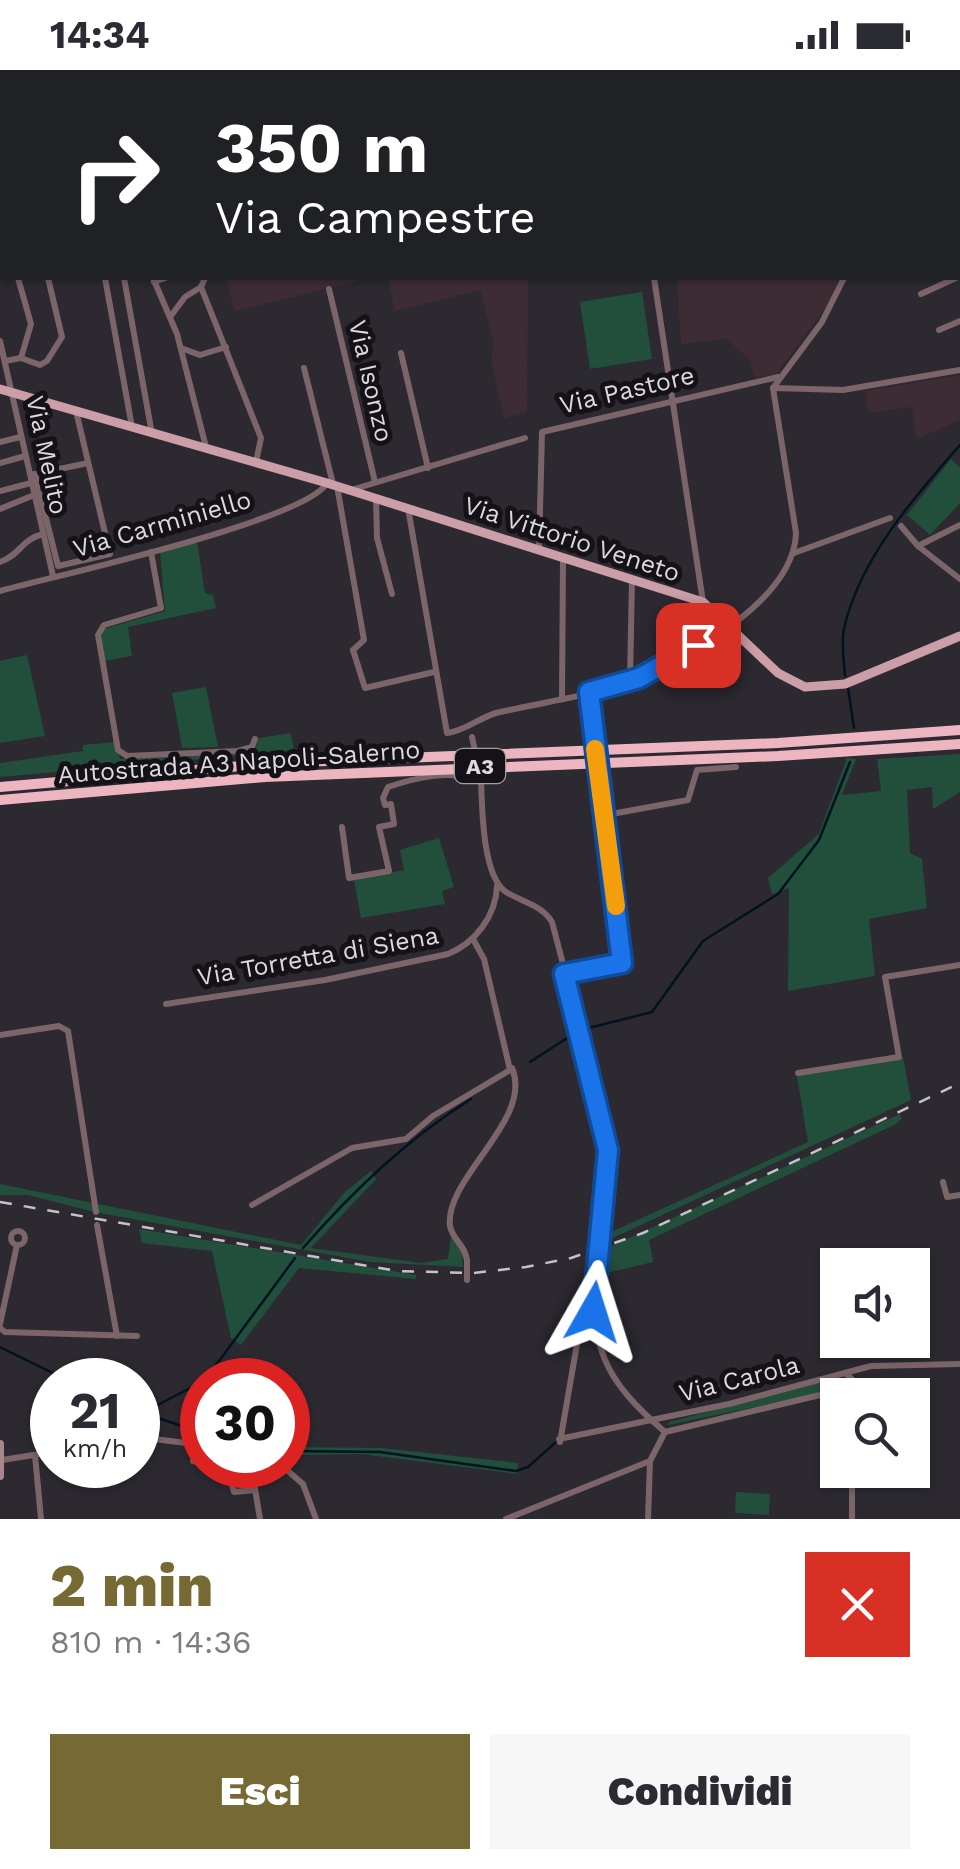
<!DOCTYPE html>
<html lang="it">
<meta charset="utf-8">
<style>
:root{--surface:#fff;--page:#f7f7f7;--text:#2b2b33;--muted:#7c7c81;--accent:#776933}
body{margin:0;font-family:"Work Sans",sans-serif;background:var(--page);color:var(--text);height:100vh;display:flex;flex-direction:column;font-size:38px;white-space:nowrap}
*{box-sizing:border-box;margin:0}
p{font-size:32px;color:var(--muted)}
.icon{flex:none;width:55px;height:55px;fill:none;stroke:currentColor;stroke-width:2;stroke-linecap:round;stroke-linejoin:round}
.map{position:relative;height:1449px;overflow:hidden}
.drawer{display:flex;flex-direction:column;background:var(--surface);flex:1}
.drawer>*{flex:none}
.guide{position:absolute;left:0px;top:0px;width:960px;height:210px;box-shadow:0 2px 8px #0004;background:#202124;color:#fff;overflow:hidden}
.controls{position:absolute;left:820px;top:1178px;display:grid;gap:20px}
.controls a{display:grid;place-items:center;width:110px;height:110px;border-radius:0px;background:var(--surface);box-shadow:0 2px 8px #0004;font-size:50px}
.speed{position:absolute;left:30px;top:1288px;display:flex;gap:20px;font-size:50px;font-weight:700;text-align:center}
.speed>*{display:grid;place-content:center;width:130px;height:130px;border-radius:50%;background:var(--surface);box-shadow:0 2px 8px #0004;line-height:1}
.speed small{font-size:25px;font-weight:400}
.speed .limit{border:15px solid #d22;background:#fff;color:#111}
.pin{position:absolute;display:grid;place-items:center;width:85px;height:85px;color:#fff;margin:-42px;border-radius:20px;box-shadow:0 5px 15px #0006}
.me{position:absolute;width:110px;margin:-55px;rotate:6deg;stroke-linejoin:round;filter:drop-shadow(0 0 8px #0008)}
.turn{display:flex;align-items:center;gap:35px;height:210px;padding:0 50px;font-size:45px}
.turn .icon{width:130px;height:130px;stroke-width:2.5}
.turn b{display:block;font-size:70px;line-height:85px}
.round{display:grid;place-items:center;flex:none;width:105px;height:105px;border-radius:0px;background:var(--page)}
.headline{display:flex;align-items:center;justify-content:space-between;height:170px;padding:0 50px}
h1{font-size:60px;font-weight:800;line-height:75px;color:var(--accent)}
.primary-button{display:flex;gap:20px;margin-top:auto;padding:20px 50px}
.primary-button a{flex:1;height:115px;border-radius:0px;background:var(--accent);color:#fff;font-size:40px;font-weight:800;line-height:115px;text-align:center}
.primary-button a+a{background:var(--page);color:var(--text)}
.status{display:flex;justify-content:space-between;align-items:center;height:70px;padding:0 50px;background:var(--surface);direction:ltr}
.status svg{height:28px;fill:currentColor}
.map>svg:first-child{display:block}
</style>
<div class="status"><b>14:34</b><svg viewBox="0 0 49 12"><path d="M0 12V9h3v3zM5 12V6h3v6zM10 12V3h3v9zM15 12V0h3v12zM26 1h20v11H26zM47 4h2v5h-2z"/></svg></div>
<div class="map">
<svg width="960" height="1449" viewBox="0 0 960 1449">
<rect width="100%" height="100%" fill="#2c2931"/>
<g fill="#3e2c34">
<polygon points="226,208 370,208 235,241"/>
<polygon points="387,208 528,208 527,342 504,348 491,291 494,272 480,220 395,241"/>
<polygon points="677,208 839,208 832,229 777,303 755,308 750,290 727,269 681,274"/>
<polygon points="960,305 960,350 916,369 912,337 869,343 865,321"/>
</g>
<g fill="#224e3c">
<polygon points="642,222 652,289 590,299 580,232"/>
<polygon points="951,389 960,397 960,433 930,465 907,445"/>
<polygon points="197,472 205,523 213,525 216,538 128,557 132,586 105,591 100,570 104,559 165,541 160,482"/>
<polygon points="27,585 45,666 0,673 0,591"/>
<polygon points="206,617 218,677 182,678 172,623"/>
<polygon points="291,663 294,681 0,707 0,693 83,681 83,675 114,672 120,689 246,684 255,680 259,668"/>
<polygon points="960,684 960,722 933,739 932,717 907,720 910,783 922,789 927,838 869,849 875,906 788,921 789,818 772,824 768,808 819,764 847,688 856,689 842,725 881,721 877,689"/>
<polygon points="439,768 454,817 442,821 445,834 361,848 354,810 404,800 400,780"/>
<polygon points="903,987 911,1030 606,1171 607,1164 808,1072 797,1006"/>
<polygon points="900,1044 902,1049 894,1055 649,1170 653,1192 602,1204 605,1179"/>
<polygon points="371,1101 376,1109 311,1178 421,1193 448,1189 451,1165 462,1183 463,1197 370,1192 94,1142 28,1125 0,1125 0,1114 301,1175 344,1123"/>
<polygon points="139,1159 416,1205 416,1209 299,1198 241,1275 231,1268 212,1181 142,1173"/>
<polygon points="830,1310 828,1322 668,1355 669,1352"/>
<polygon points="288,1377 381,1378 518,1393 517,1404 362,1384 295,1385 288,1383"/>
<polygon points="736,1422 770,1424 769,1445 735,1443"/>
</g>
<g fill="none" stroke-linecap="round" stroke-linejoin="round">
<g stroke="#001420" stroke-width="2.5">
<path d="M845 606C844 592 841 574 844 559 859 490 914 427 960 375"/>
<polyline points="848,618 854,658"/>
<polyline points="581,960 652,942 703,871 778,824 819,770 850,692"/>
<polyline points="530,992 575,963"/>
<path d="M303 1178C353 1121 406 1070 471 1029"/>
<polyline points="0,1277 67,1310"/>
<polyline points="205,1310 295,1188"/>
<polyline points="138,1341 202,1363"/>
<polyline points="144,1342 202,1312"/>
<polyline points="288,1381 380,1382 516,1401 528,1397 555,1373"/>
</g>
<g stroke="#7b6569" stroke-width="6">
<polyline points="216,0 216,2"/>
<polyline points="418,0 419,2"/>
<polyline points="579,0 579,2"/>
<polyline points="749,0 749,2"/>
<polyline points="785,0 786,2"/>
<polyline points="820,0 821,2"/>
<polyline points="936,0 937,2"/>
<polyline points="873,2 879,0"/>
<polyline points="958,135 960,141"/>
<polyline points="18,208 31,254 21,288"/>
<polyline points="105,208 132,357"/>
<polyline points="124,208 152,364"/>
<polyline points="153,208 177,264 206,377"/>
<polyline points="205,208 201,217 261,368 256,392"/>
<polyline points="654,208 703,532"/>
<polyline points="154,212 165,208"/>
<polyline points="329,219 375,412"/>
<polyline points="921,224 956,208"/>
<polyline points="170,247 185,227 201,217"/>
<polyline points="939,260 960,251"/>
<polyline points="0,271 53,506"/>
<polyline points="181,278 200,285 226,277"/>
<polyline points="401,283 428,398"/>
<polyline points="5,291 21,288 40,295 47,291 62,267 48,208"/>
<polyline points="304,298 333,414"/>
<polyline points="773,318 843,320 960,300"/>
<polyline points="0,372 20,367"/>
<polyline points="0,393 25,386"/>
<polyline points="35,404 58,496 110,484 76,341"/>
<polyline points="31,405 88,393"/>
<polyline points="337,416 364,570 353,580 365,618 434,602"/>
<polyline points="351,420 525,368"/>
<polyline points="0,421 31,413"/>
<polyline points="376,428 377,468 392,524"/>
<path d="M408 438 447 663C465 661 479 648 496 643 543 632 594 626 638 608 692 585 794 529 796 463L773 318 822 252 844 208"/>
<polyline points="0,439 34,425"/>
<polyline points="901,456 918,476 960,509"/>
<polyline points="918,476 960,455"/>
<polyline points="539,480 542,362 778,307"/>
<polyline points="151,482 161,538 104,555 98,565 118,680 127,686 238,681 252,677 255,669"/>
<polyline points="794,483 890,448"/>
<path d="M0 492C19 486 22 469 43 464"/>
<path d="M0 521C54 506 305 451 327 413"/>
<polyline points="630,610 632,509"/>
<polyline points="589,622 594,664"/>
<polyline points="562,628 563,488"/>
<path d="M481 708C482 736 482 806 506 822 522 832 542 835 552 852L606 1058 601 1168"/>
<polyline points="606,745 688,730 697,700 736,697"/>
<path d="M342 757 349 808 389 801 379 757 394 754 391 734 385 735 383 728 388 717C415 708 453 698 480 712"/>
<polyline points="564,904 622,893 598,702"/>
<path d="M166 934 325 910 448 884C475 873 496 846 497 816"/>
<polyline points="0,965 59,956 68,961 96,1142"/>
<polyline points="798,1003 899,987 885,907 960,895"/>
<polyline points="943,1112 947,1127 960,1125"/>
<polyline points="252,1135 352,1078 406,1069 433,1046 510,1000 484,889 473,869"/>
<polyline points="97,1155 117,1266"/>
<circle cx="18" cy="1168" r="7"/>
<path d="M467 1191C466 1176 452 1169 450 1156 444 1108 534 1050 512 998"/>
<path d="M597 1198C589 1277 604 1310 665 1362"/>
<polyline points="0,1254 17,1175"/>
<polyline points="0,1258 5,1262 137,1266"/>
<polyline points="845,1303 854,1311 850,1325"/>
<polyline points="138,1367 202,1375"/>
<polyline points="559,1369 729,1334 871,1296 960,1294"/>
<polyline points="560,1372 582,1245 591,1230"/>
<polyline points="196,1374 193,1391 202,1393"/>
<polyline points="35,1385 41,1449"/>
<polyline points="2,1390 52,1382"/>
<polyline points="213,1395 227,1398 234,1422 255,1420"/>
<polyline points="251,1395 260,1449"/>
<polyline points="281,1395 303,1414 316,1449"/>
<polyline points="506,1449 650,1391 665,1362 820,1325 838,1329"/>
<polyline points="648,1449 650,1391"/>
<polyline points="852,1449 852,1400"/>
</g>
<g stroke="#a9858c" stroke-width="8">
<polyline points="720,0 720,2"/>
<polyline points="330,2 344,0"/>
<polyline points="952,2 958,0"/>
<polyline points="0,102 2,101"/>
<polyline points="0,1374 0,1406"/>
</g>
<polyline stroke="#cc9ea7" stroke-width="9" points="0,319 327,413 703,532 778,603 805,617 845,614 960,566"/>
<g stroke="#ecb5c0" stroke-width="10">
<polyline points="0,717 276,693 778,673 960,660"/>
<polyline points="0,730 265,707 778,686 960,674"/>
</g>
<polyline stroke="#c5c3c8" stroke-width="2.5" stroke-dasharray="12 12" stroke-linecap="butt" points="0,1132 397,1201 473,1203 526,1197 571,1188 643,1163 960,1013"/>
<g stroke="#7b6569" stroke-width="6">
<polyline points="594,664 598,702"/>
<polyline points="472,667 481,708"/>
<polyline points="467,1191 467,1210"/>
<polyline points="597,1198 601,1168"/>
</g>
</g>
<g fill="none" stroke-linecap="round" stroke-linejoin="round">
<defs>
<polyline id="route" points="593,1242 608,1080 564,904 622,893 589,622 639,608 698,575"/>
</defs>
<use href="#route" stroke="#114b97" stroke-width="25"/>
<use href="#route" stroke="#1a73e8" stroke-width="18"/>
<polyline stroke="#f59e0b" stroke-width="18" points="595,679 616,836"/>
</g>
<g text-anchor="middle" dominant-baseline="central" stroke-width="10" stroke-linejoin="round" paint-order="stroke">
<rect fill="#141216" stroke="#a09ea3" stroke-width="2.5" x="455" y="679" width="50" height="34" rx="8"/>
<g font-size="22" font-weight="bold" fill="#dcdadf">
<text x="480" y="696">A3</text>
</g>
<g font-size="25" fill="#dcdadf" stroke="#141216">
<text transform="translate(371 311) rotate(77)">Via Isonzo</text>
<text transform="translate(627 320) rotate(-13)">Via Pastore</text>
<text transform="translate(47 385) rotate(78)">Via Melito</text>
<text transform="translate(162 454) rotate(-16)">Via Carminiello</text>
<text transform="translate(572 469) rotate(18)">Via Vittorio Veneto</text>
<text transform="translate(239 692) rotate(-4)">Autostrada A3 Napoli-Salerno</text>
<text transform="translate(318 886) rotate(-10)">Via Torretta di Siena</text>
<text transform="translate(739 1309) rotate(-14)">Via Carola</text>
</g>
</g>
</svg>
<div class="controls">
<a><svg class="icon" aria-label="sound" viewBox="0 0 24 24"><path d="M4 9h4l5-4v14l-5-4H4zM17 9q2 3 0 6"/></svg></a>
<a><svg class="icon" aria-label="search" viewBox="0 0 24 24"><circle cx="10" cy="10" r="6"/><path d="M15 15l6 6"/></svg></a>
</div>
<div class="speed"><div>21<small>km/h</small></div><div class="limit">30</div></div>
<div class="pin" style="left:698px;top:575px;background:#d93025"><svg class="icon" aria-label="arrive" viewBox="0 0 24 24"><path d="M6 21V4h12l-3 4 3 4H6"/></svg></div>
<svg class="me" style="left:593px;top:1242px" viewBox="-20 -20 40 40"><path d="M0-17L14 15 0 8-14 15z" fill="#1a73e8" stroke="#fff" stroke-width="4"/></svg>
<div class="guide">
<div class="turn"><svg class="icon" aria-label="right" viewBox="0 0 24 24"><path d="M7 20v-9h11M14 6l5 5-5 5"/></svg><div><b>350 m</b>Via Campestre</div></div>
</div>
</div>
<section class="drawer">
<div class="headline"><div><h1>2 min</h1><p>810 m · 14:36</p></div><a class="round" style="background:#d93025;color:#fff"><svg class="icon" aria-label="close" viewBox="0 0 24 24"><path d="M6 6l12 12M18 6L6 18"/></svg></a></div>
<div class="primary-button"><a>Esci</a><a>Condividi</a></div>
</section>
